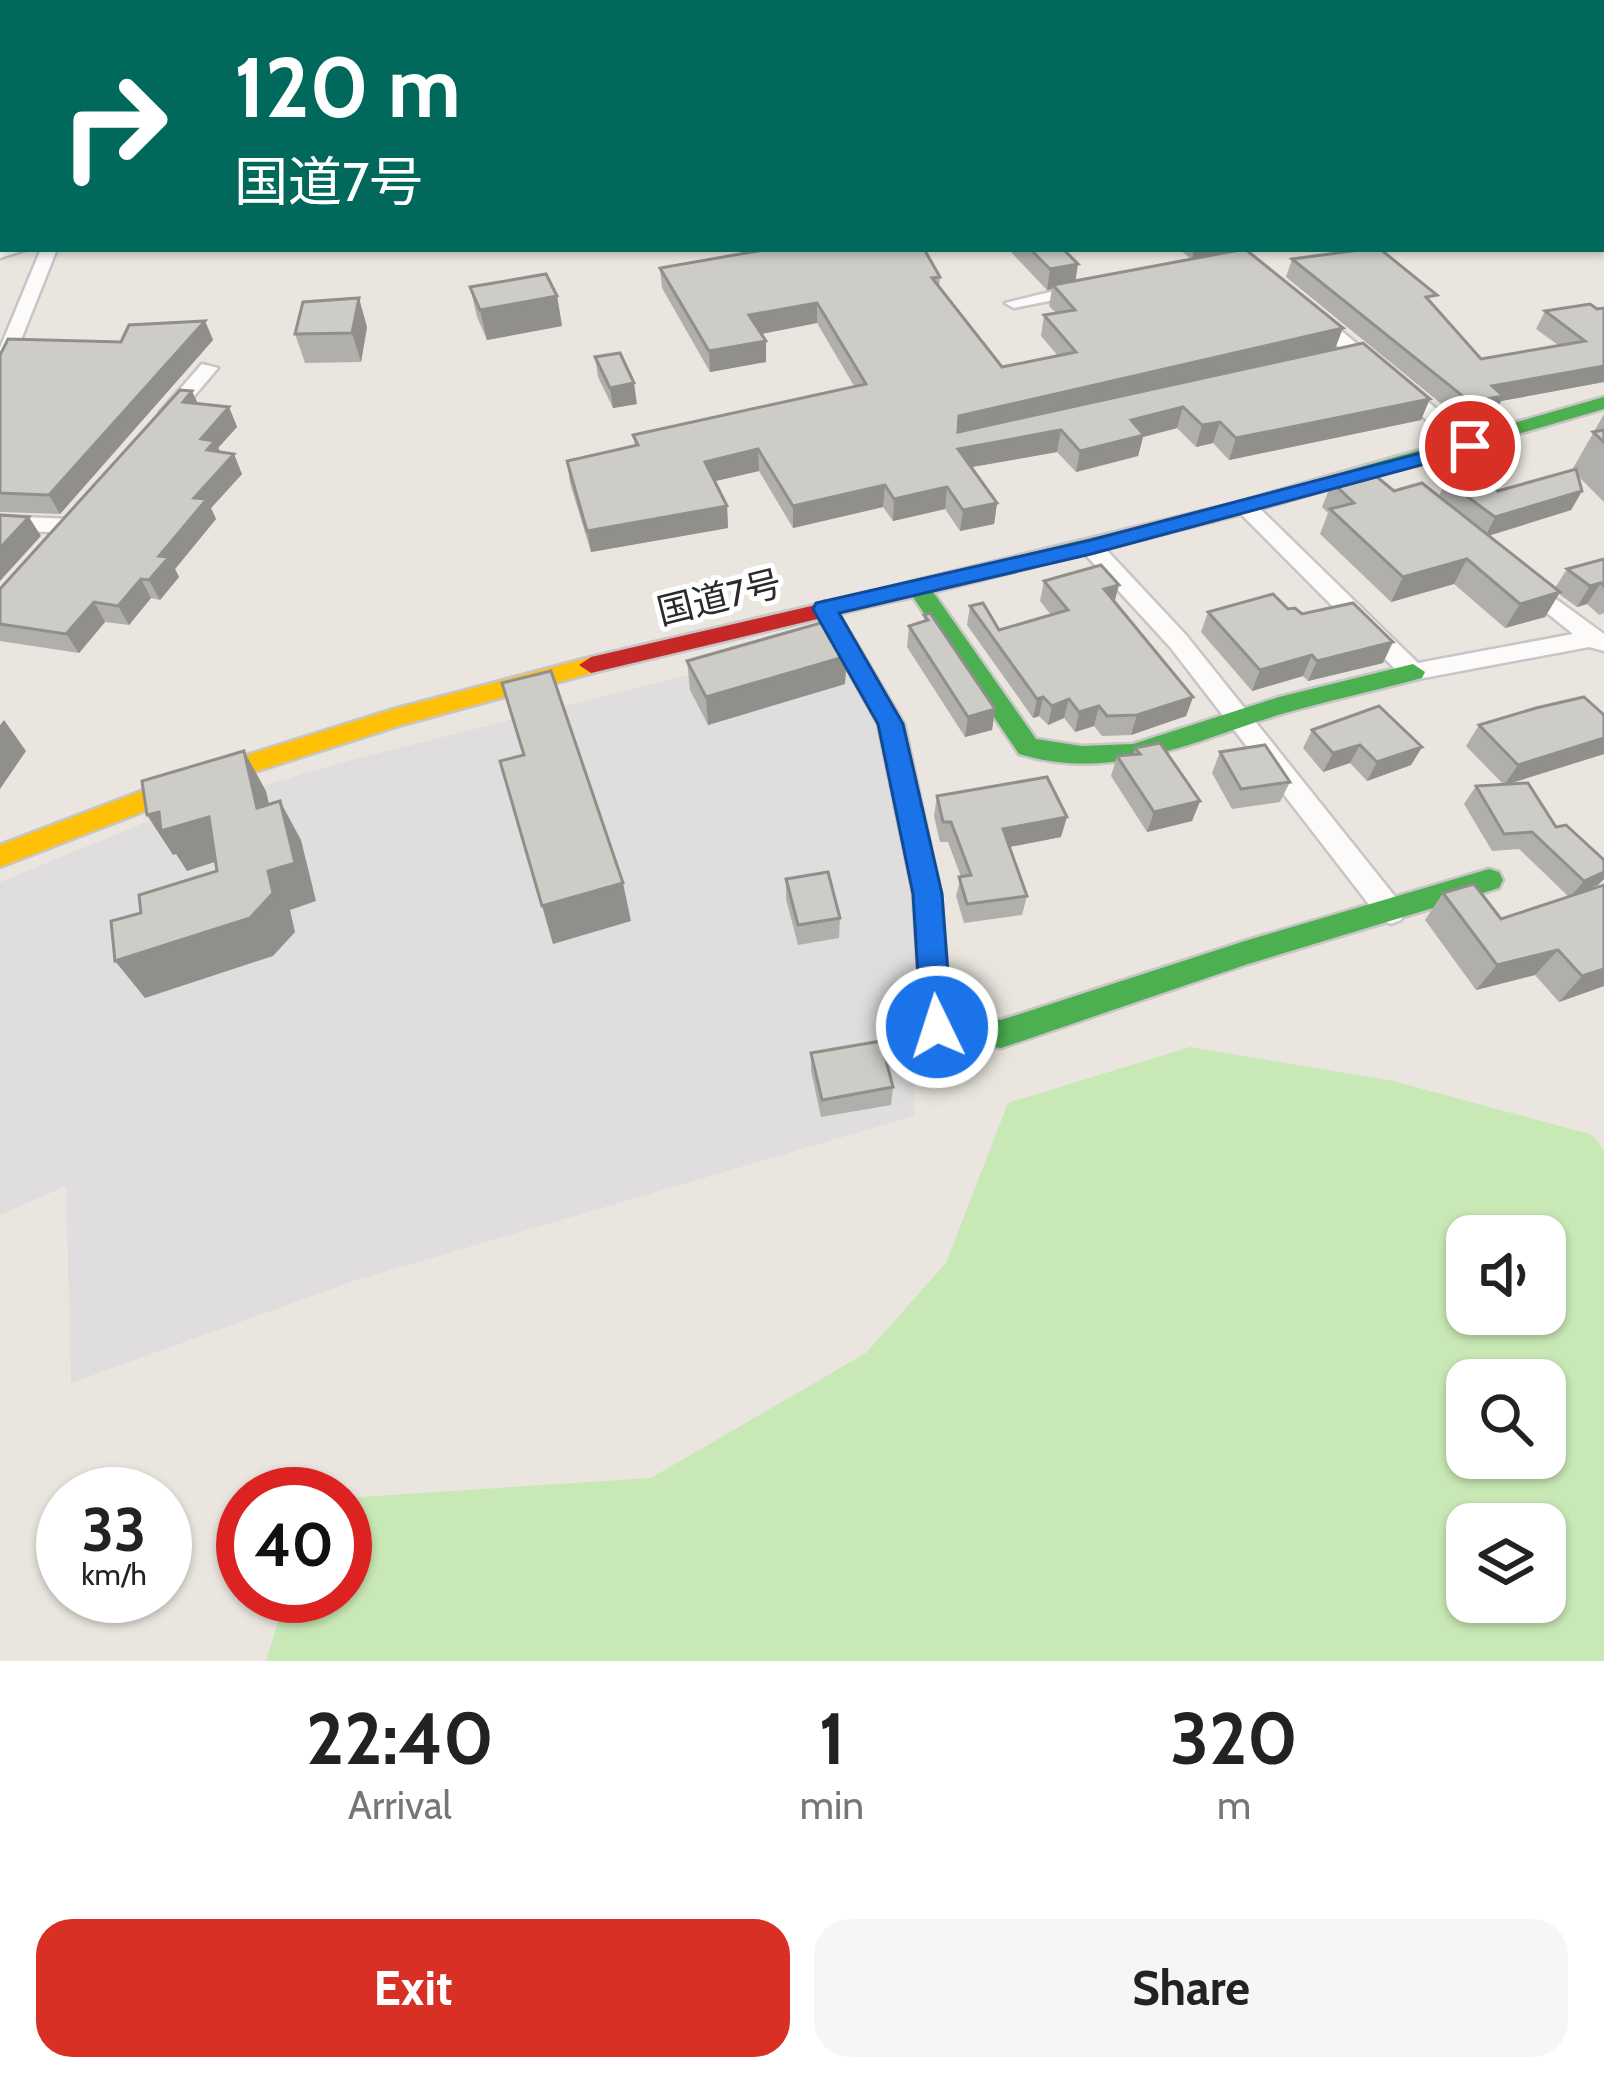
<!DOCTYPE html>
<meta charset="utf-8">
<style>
:root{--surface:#fff;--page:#f6f6f6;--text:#222;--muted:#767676;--accent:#d93025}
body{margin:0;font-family:Cabin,"Noto Sans JP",sans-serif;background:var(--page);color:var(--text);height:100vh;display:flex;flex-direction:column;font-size:45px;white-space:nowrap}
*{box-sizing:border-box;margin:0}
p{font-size:39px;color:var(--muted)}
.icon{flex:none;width:66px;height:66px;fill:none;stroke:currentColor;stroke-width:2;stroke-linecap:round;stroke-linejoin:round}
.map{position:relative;height:1661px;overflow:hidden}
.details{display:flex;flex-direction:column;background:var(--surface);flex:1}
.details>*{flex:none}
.top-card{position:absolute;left:0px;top:0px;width:1605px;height:252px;box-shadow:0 3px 9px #0004;background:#00695c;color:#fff;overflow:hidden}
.tools{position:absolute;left:1446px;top:1215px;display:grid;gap:24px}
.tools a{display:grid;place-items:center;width:120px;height:120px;border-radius:24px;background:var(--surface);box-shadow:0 3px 9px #0004;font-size:60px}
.speed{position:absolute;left:36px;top:1467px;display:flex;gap:24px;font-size:60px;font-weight:700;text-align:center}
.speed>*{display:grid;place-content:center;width:156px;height:156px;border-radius:50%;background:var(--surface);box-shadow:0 3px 9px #0004;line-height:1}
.speed small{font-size:30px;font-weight:400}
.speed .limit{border:18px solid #d22;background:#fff;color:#111}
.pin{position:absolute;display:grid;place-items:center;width:102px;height:102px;color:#fff;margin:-51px;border:6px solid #fff;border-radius:50%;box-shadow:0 3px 12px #0007}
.me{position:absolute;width:132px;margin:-66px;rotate:356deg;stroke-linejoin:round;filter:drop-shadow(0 0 9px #0008)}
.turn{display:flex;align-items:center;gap:42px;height:252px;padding:0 36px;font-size:54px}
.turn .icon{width:156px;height:156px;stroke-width:2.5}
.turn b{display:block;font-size:84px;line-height:102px}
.eta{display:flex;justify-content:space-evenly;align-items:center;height:204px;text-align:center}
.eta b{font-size:72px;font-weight:800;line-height:84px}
.cta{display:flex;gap:24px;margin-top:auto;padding:24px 36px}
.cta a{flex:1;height:138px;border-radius:36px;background:var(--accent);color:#fff;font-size:48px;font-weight:800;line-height:138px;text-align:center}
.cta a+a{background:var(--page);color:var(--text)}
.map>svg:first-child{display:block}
</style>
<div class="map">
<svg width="1604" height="1661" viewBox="0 0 1604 1661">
<rect width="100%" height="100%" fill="#eae6df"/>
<polygon fill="#e0dddf" points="830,639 875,718 915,921 914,1116 354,1281 71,1383 66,1186 0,1215 0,882 156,818 336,764"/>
<path fill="#c8e8b5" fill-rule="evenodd" d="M1190 1047 1393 1081 1593 1135 1604 1151V1661H266L286 1596H345V1498L651 1478 866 1353 946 1263 1008 1103ZM1467 1236H1545V1314H1467ZM1467 1380H1545V1458H1467ZM1467 1524H1545V1602H1467Z"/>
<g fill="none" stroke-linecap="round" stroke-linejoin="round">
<defs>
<g id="street">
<polygon points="185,0 197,0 184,3"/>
<polygon points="0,248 3,249 28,249 0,258"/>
<polygon points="41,249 57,249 9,370 0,376 0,348"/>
<polygon points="1083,284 1089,285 1089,293 1014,308 1005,303"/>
<polygon points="1305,311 1317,311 1477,442 1477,450 1463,450 1305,319"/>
<polygon points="202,364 218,368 174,420 160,420 160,412"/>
<polygon points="1247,502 1254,503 1418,663 1573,634 1515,587 1515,577 1523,575 1604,634 1604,651 1589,647 1413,680 1404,678 1240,513 1236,508"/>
<polygon points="0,516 70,519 81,526 70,533 0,530"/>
<polygon points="1091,540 1099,542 1186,635 1401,904 1405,912 1401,920 1391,924 1381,920 1170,647 1083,552 1083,542"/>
</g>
<g id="fast">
<path d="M1604 397V409L1250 512 933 592 1036 739 1082 746 1133 744 1279 697 1413 664 1425 672 1422 678C1374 691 1326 701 1278 715 1192 742 1111 782 1019 754L913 597 876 605 865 598 868 593 918 580 1235 503Z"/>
<polygon points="825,601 833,604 904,724 941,894 951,1015 1001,1020 1248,940 1489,869 1499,872 1503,880 1499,888 1248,964 1001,1048 926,1037 922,1027 913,894 878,724 814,609"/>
</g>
<polygon id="slow" points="591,657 603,665 599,671 398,726 204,788 0,867 0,845 186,774 394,709"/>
<polygon id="jam" points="876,591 884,593 884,603 591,673 579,665 591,657"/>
</defs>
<use href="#street" stroke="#c7c5c5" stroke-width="5"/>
<use href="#fast" stroke="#c7c5c5" stroke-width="5"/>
<use href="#slow" stroke="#c7c5c5" stroke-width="5"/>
<use href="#jam" stroke="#c7c5c5" stroke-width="5"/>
<use href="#street" fill="#fcfbfa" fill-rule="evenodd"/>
<use href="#fast" fill="#4caf50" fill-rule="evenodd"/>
<use href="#slow" fill="#ffc107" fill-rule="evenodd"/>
<use href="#jam" fill="#c62828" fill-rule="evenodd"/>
</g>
<g fill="#b1afab">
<rect x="0" y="164" width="3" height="79"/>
<polygon points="1008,249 1063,249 1075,281 1191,259 1179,249 1226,249 1225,253 1421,420 1229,460 1213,443 1196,447 1177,428 1143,437 1138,456 1076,472 1057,452 971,467 997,503 994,524 960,531 945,509 893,521 883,507 793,528 759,471 715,481 727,506 728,528 591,552 570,483 567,461 635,446 633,435 854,386 817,323 761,334 766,341 766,362 710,372 662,288 660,268 940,277 939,287 1002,367 1058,356 1041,336 1044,315 1056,313 1049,306 1052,289 1047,290"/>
<polygon points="1292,259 1433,304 1481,359 1558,345 1536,329 1545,311 1590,304 1604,382 1501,401 1494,415 1461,420 1286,277"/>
<polygon points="470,287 557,296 562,326 487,340 477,317"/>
<polygon points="205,321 213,340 60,514 0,512 0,355 121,342"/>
<polygon points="367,327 361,362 305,363 295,334"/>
<polygon points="595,357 637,404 613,408 598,377"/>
<polygon points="198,404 229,407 237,427 218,448 242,474 211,508 216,519 175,569 179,577 160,600 151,598 129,625 105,622 79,653 0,641 0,589"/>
<polygon points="1604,414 1604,502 1578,476 1582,491 1571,510 1489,535 1555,588 1567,569 1604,559 1604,613 1599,615 1587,604 1577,607 1559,594 1545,617 1505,628 1454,584 1391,602 1320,534 1328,513 1322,507 1332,482 1439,496 1446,481 1498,491 1572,470"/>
<polygon points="1044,581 1115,602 1193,697 1186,716 1131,735 1102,736 1094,726 1075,732 1064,718 1048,725 1039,716 1033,718 967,625 970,606 999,630 1051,615 1040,601"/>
<polygon points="1288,609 1302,614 1383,663 1308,681 1303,676 1252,691 1201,632 1208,612"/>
<polygon points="924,615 995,709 992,730 965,737 907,647 909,626 924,622"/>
<polygon points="687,661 845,684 708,725 690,690"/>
<polygon points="1604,715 1604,754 1509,784 1556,827 1604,860 1604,879 1598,885 1583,892 1604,885 1604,986 1559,1002 1535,975 1476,990 1425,920 1443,893 1501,919 1569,897 1519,849 1492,851 1464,804 1476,786 1503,784 1466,746 1479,725"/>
<polygon points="1312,730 1422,747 1411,765 1367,781 1350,763 1323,772 1303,748"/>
<polygon points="1135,748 1200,801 1192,821 1147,832 1111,776 1117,756 1133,755"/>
<polygon points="1220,752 1290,782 1280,802 1232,809 1212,773"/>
<polygon points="937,796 1061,837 1009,847 1027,896 1022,915 964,923 956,896 961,877 948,842 940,842 934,816"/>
<polygon points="786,879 840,918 839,938 798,945 786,899"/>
<polygon points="811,1053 893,1087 891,1105 821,1117 811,1071"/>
</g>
<g fill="#908f8b">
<polygon points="1194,249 1226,249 1225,253 1192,260"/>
<polygon points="1078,264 1075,284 1053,285 1052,289 1047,290 1050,269"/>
<polygon points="557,296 562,326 487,340 480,310"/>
<polygon points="359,298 367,327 361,362 352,333"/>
<polygon points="817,303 817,323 750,336 749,315"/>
<polygon points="205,321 213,340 60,514 49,495"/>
<polygon points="1343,328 1335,349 957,438 959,416"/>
<polygon points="766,341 766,362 710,372 709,351"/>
<polygon points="1604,366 1604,382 1501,401 1494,415 1461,420 1470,402 1492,386"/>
<polygon points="634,383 637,404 613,408 610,388"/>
<polygon points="192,391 201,410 183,402"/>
<polygon points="1430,399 1421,420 1229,460 1236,438"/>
<polygon points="229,407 237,427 218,448 224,460 215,469 201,439"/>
<polygon points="1183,407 1177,428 1143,437 1138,456 1076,472 1080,451 1131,420"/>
<polygon points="1220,422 1213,443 1196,447 1202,425"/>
<polygon points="1061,430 1057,452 955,470 958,449"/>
<polygon points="758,449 759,471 707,483 705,462"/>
<polygon points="234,454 242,474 211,508 216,519 175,569 179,577 160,600 149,580 159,556 194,498"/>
<polygon points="885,485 883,507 793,528 793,506"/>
<polygon points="947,487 945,509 893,521 894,499"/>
<polygon points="1582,491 1571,510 1485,537 1495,517"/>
<polygon points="997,503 994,524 960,531 963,510"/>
<polygon points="727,506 728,528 591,552 587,531"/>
<polygon points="29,517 41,536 0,581 0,548"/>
<polygon points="1467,559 1454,584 1391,602 1403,577"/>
<polygon points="141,579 151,598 129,625 118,606"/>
<polygon points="1601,583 1587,604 1577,607 1590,586"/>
<polygon points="1119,585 1114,604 1104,589"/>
<polygon points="1560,592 1545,617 1505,628 1520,604"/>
<polygon points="94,602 105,622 79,653 66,634"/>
<polygon points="1393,642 1383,663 1308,681 1317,661"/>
<polygon points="1312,655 1303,676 1252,691 1260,670"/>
<polygon points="847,656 845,684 708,725 706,697"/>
<polygon points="1043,697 1039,716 1033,718 1037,699"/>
<polygon points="1193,697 1186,716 1131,735 1137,715"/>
<polygon points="1069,699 1064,718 1048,725 1052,706"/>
<polygon points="1099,706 1094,726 1075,732 1079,712"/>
<polygon points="995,709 992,730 965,737 968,717"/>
<polygon points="4,720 26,751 0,789 0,725"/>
<polygon points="1604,738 1604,754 1504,785 1518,765"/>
<polygon points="1360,745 1350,763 1323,772 1333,753"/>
<polygon points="1422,747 1411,765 1367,781 1377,762"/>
<polygon points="244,751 266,791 279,847 257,808"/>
<polygon points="280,801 301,840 316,901 290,910 295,932 273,956 145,998 115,961 268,871"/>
<polygon points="1200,801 1192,821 1147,832 1154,812"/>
<polygon points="159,812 209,817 233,856 187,871 176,854 173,855 147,815"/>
<polygon points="1067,817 1061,837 999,849 1003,829"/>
<polygon points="1604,872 1604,879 1598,885 1570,897 1584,881"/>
<polygon points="623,883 631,921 553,944 542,906"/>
<polygon points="1558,950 1535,975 1476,990 1497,965"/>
<polygon points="1604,969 1604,986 1559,1002 1582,976"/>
</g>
<g fill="#ceccc7" stroke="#908f8b" stroke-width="3">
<polygon points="685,0 744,3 682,3"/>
<polygon points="758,0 1110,0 1113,3 759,3"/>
<rect x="0" y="164" width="3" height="60"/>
<polygon points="769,249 924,249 940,277 932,278 1002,367 1076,352 1044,315 1075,310 1053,285 1245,249 1343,328 959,416 958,432 1363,343 1430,399 1236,438 1220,422 1202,425 1183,407 1131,420 1144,435 1080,451 1061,430 958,449 997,503 963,510 947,487 894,499 885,485 793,506 758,449 705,462 727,506 587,531 567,461 638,445 633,435 866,384 817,303 749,315 766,341 709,351 660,268"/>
<polygon points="1030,249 1063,249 1078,264 1050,269"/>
<polygon points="1367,249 1380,249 1437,295 1426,297 1481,359 1585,341 1545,311 1590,304 1597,309 1604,308 1604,366 1492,386 1503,396 1470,402 1292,259"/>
<polygon points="546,274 557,296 480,310 470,287"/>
<polygon points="359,298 352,333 295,334 303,302"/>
<polygon points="205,321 49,495 0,493 0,355 8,339 121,342 129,325"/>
<polygon points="620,353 634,383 610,388 595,357"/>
<polygon points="180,390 192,391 183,402 229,407 201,439 215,441 207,450 234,454 194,498 207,499 159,556 169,557 149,580 141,579 118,606 94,602 66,634 0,624 0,589"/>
<polygon points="1604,430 1604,442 1593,432"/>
<polygon points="1576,469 1582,491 1495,517 1446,481 1474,473 1498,491"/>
<polygon points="1371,472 1394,491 1422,483 1560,592 1520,604 1467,559 1403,577 1330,509 1354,503 1332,482"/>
<polygon points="0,515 29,517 0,548"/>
<polygon points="1604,559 1604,586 1601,583 1590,586 1567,569"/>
<polygon points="1101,565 1119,585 1104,589 1193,697 1137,715 1107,716 1099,706 1079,712 1069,699 1052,706 1043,697 1037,699 970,606 983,603 999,630 1068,610 1044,581"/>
<polygon points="1273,594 1288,609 1295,608 1302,614 1353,603 1393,642 1317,661 1312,655 1260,670 1208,612"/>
<polygon points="930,613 995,709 968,717 909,626 928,620 924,615"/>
<polygon points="824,622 847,656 706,697 687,661"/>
<polygon points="551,671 623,883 542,906 500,761 524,755 502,683"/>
<polygon points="1584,697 1604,715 1604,738 1518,765 1479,725 1536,708"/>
<polygon points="1379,706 1422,747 1377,762 1360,745 1333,753 1312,730"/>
<polygon points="1160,743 1200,801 1154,812 1117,756 1140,754 1135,748"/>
<polygon points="1265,745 1290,782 1241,789 1220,752"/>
<polygon points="244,751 257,808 280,801 295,863 268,871 273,893 250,918 115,961 111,921 141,913 139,895 217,871 209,817 161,831 159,812 147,815 142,781"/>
<polygon points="1047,777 1067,817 1003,829 1027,896 967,904 959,877 971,875 951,822 943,822 937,796"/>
<polygon points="1528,783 1556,827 1566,825 1604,860 1604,872 1584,881 1532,832 1504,834 1476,786"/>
<polygon points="828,872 840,918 798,925 786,879"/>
<polygon points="1474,884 1501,919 1604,885 1604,969 1582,976 1558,950 1497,965 1443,893"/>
<polygon points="881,1041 893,1087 822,1100 811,1053"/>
</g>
<polygon fill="#1a73e8" stroke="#114b97" stroke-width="3" points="1470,440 1480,446 1477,450 1091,554 839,613 903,724 942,894 952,1027 948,1037 937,1041 926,1037 921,1027 913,894 878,724 813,609 816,603 1091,540"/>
<g text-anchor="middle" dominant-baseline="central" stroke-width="10" stroke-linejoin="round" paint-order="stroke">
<g font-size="36" fill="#2b2b2b" stroke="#fff">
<text transform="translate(719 597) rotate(-14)">国道7号</text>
</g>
</g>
</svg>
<div class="tools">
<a><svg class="icon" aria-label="sound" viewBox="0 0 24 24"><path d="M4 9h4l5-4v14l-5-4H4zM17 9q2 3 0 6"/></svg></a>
<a><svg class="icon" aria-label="search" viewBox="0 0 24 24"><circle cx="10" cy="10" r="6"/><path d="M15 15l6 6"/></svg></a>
<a><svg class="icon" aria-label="layers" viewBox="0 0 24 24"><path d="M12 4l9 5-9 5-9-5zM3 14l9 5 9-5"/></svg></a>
</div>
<div class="speed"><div>33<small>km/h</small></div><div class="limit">40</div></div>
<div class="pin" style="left:1470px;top:446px;background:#d93025"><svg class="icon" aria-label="arrive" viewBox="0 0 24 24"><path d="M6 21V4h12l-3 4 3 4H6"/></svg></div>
<svg class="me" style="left:937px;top:1027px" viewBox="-20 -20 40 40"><circle r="17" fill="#1a73e8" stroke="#fff" stroke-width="3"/><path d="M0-11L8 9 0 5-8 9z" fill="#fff"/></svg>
<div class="top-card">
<div class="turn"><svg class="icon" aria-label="right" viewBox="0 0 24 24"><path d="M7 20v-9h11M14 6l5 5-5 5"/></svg><div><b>120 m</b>国道7号</div></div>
</div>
</div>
<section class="details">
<div class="eta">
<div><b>22:40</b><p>Arrival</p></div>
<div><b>1</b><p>min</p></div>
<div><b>320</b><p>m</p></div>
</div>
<div class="cta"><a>Exit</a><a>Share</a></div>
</section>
